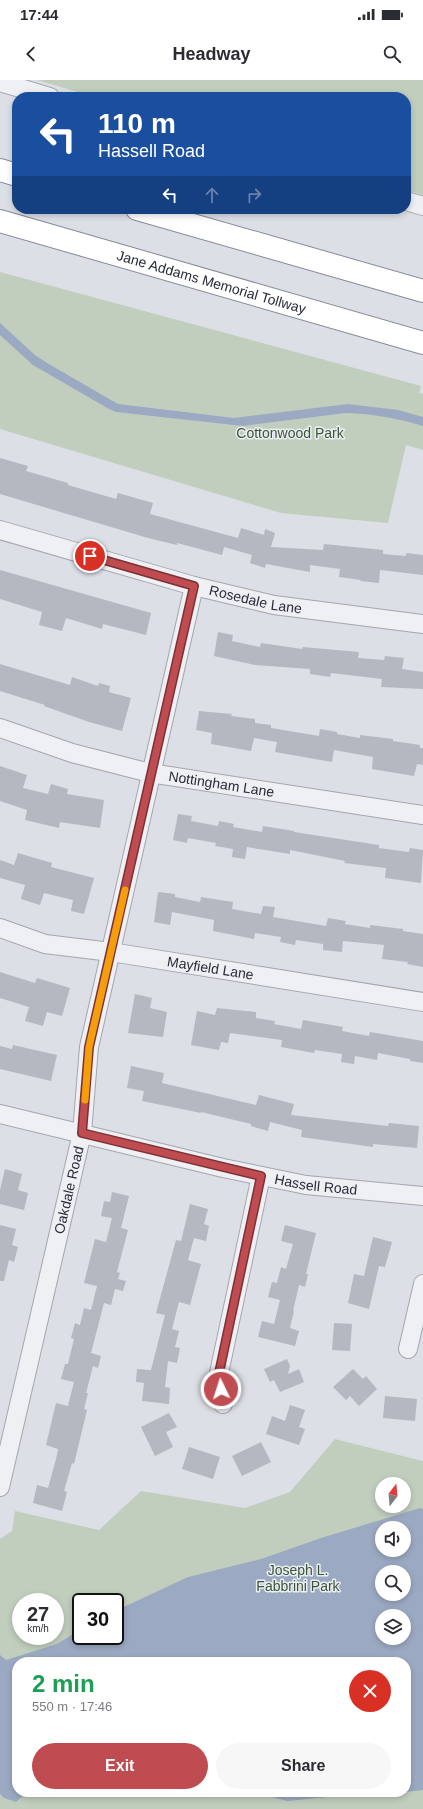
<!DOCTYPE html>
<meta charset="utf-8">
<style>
:root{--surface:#fff;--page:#f7f7f7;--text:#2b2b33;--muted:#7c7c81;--accent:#bf4c50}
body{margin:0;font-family:Helvetica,sans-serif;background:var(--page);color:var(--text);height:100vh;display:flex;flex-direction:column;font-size:15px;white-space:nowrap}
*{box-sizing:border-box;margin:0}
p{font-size:13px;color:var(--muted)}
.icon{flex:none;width:22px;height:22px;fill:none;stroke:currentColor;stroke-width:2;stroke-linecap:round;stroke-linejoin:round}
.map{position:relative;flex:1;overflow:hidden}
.panel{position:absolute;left:12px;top:1577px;width:399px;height:140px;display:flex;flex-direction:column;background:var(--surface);border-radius:16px;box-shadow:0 2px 6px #0003}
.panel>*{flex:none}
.top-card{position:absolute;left:12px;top:12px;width:399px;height:122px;border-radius:16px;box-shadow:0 2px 6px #0003;background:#1a4fa0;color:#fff;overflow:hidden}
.needle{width:26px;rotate:16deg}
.tools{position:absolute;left:375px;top:1397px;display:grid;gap:8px}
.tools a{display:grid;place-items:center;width:36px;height:36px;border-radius:50%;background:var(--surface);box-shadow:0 2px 6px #0003;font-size:20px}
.speed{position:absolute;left:12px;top:1513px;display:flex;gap:8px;font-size:20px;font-weight:700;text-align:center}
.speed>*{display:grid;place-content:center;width:52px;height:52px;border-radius:50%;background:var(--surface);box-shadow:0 2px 6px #0003;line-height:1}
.speed small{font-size:10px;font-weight:400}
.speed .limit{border:2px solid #111;border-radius:6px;background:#fff;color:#111}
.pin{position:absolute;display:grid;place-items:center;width:34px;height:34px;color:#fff;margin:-17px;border:2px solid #fff;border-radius:50%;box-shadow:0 1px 4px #0007}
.me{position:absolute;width:44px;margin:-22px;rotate:356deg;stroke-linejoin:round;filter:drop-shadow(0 0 3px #0008)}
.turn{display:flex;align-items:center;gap:14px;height:84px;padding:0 20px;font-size:18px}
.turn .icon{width:52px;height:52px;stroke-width:2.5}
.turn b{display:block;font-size:28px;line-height:34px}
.lanes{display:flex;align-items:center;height:38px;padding:0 20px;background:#0003;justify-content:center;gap:20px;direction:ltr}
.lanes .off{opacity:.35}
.round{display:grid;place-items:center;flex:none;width:42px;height:42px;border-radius:21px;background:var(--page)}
.overview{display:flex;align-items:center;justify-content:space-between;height:68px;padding:0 20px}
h1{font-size:24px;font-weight:700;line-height:30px;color:#1e9e55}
.cta{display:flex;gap:8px;margin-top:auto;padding:8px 20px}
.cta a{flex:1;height:46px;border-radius:24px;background:var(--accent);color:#fff;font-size:16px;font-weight:700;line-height:46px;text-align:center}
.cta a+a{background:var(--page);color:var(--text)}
.status{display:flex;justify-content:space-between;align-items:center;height:28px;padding:0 20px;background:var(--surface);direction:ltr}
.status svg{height:11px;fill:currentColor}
header{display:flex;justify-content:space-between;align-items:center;height:52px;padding:0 20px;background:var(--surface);font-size:18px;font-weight:700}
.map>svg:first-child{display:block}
</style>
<div class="status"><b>17:44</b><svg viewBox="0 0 49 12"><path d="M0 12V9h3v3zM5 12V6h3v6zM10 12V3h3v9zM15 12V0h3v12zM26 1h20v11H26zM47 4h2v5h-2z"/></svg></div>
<header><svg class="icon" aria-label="back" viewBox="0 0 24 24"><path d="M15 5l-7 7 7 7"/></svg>Headway<svg class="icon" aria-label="search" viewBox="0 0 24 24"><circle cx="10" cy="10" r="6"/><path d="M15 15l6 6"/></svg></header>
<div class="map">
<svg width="423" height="1729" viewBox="0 0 423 1729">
<rect width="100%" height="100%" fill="#dcdfe5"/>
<g fill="#c1cebe" fill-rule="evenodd">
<polygon points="37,0 423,0 423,115 406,110 406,17 94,17"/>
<polygon points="0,192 421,306 419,313 423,314 423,370 406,365 388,443 281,433 0,349"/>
<path d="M335 1359 423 1381V1729H0V1459L12 1451 15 1431 99 1450 141 1411 245 1428 290 1412ZM382 1404H404V1426H382ZM382 1448H404V1470H382ZM382 1492H404V1514H382ZM21 1522H55V1556H21ZM81 1522H115V1556H81ZM382 1536H404V1558H382ZM17 1582H406V1712H17Z"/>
</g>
<g fill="#9ba9c2" fill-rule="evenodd">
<path d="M0 243 35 275 47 283 118 324 234 338 348 324 398 330 423 337V346C398 338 373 334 346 333L243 346 116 332 109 329 33 285 0 255Z"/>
<path d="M420 1428 423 1429V1710L406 1712V1582H17V1712H27L16 1722 4 1718 0 1714V1575L6 1580 57 1564 81 1549V1556H115V1531L188 1497 261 1479 321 1458ZM382 1448H404V1470H382ZM382 1492H404V1514H382ZM382 1536H404V1558H382Z"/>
<polygon points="254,1712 395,1712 358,1714 287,1721"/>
</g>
<g fill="#b4b8c1">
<polygon points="0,378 28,386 26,391 68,403 68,405 116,419 118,413 153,423 150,434 238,458 241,448 264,455 265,449 275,453 271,467 323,470 324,464 383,470 383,474 406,476 406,473 423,475 423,495 380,490 379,503 360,501 361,500 339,497 340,489 310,485 310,492 266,484 265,488 250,483 252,475 224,467 222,475 177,463 177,465 148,458 0,414"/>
<polygon points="0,490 151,533 146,555 103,544 102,549 66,538 62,551 39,545 42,532 0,519"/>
<polygon points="218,552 233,555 232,561 260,567 261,563 302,569 303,567 359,572 358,578 384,580 385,576 404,578 402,589 423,592 423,609 381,607 382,599 331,593 330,597 310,594 310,589 255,585 214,576"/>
<polygon points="0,584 70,605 72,597 98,606 99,603 110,606 109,612 131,618 122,651 89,642 44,626 45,625 0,611"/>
<polygon points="199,631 232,634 231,636 255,639 255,643 271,645 271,648 319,656 320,649 337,652 337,654 360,658 360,655 393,659 393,661 420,665 420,668 423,668 423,685 417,684 414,696 372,689 373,677 334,670 332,682 275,672 277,662 254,658 251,671 211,664 212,653 196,650"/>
<polygon points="0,686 27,695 23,708 48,714 51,704 68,709 67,714 104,720 100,748 60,742 59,748 25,740 27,730 0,721"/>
<polygon points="178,734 192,736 191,741 218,746 219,741 234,744 233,747 262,752 263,746 294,751 294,752 379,765 379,768 409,772 410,768 423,770 421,803 385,798 386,788 344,783 345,781 290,770 290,774 247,767 245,779 232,777 233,769 215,766 216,763 188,758 187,763 173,760"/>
<polygon points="18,773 52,783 51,787 94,798 84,834 71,831 73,820 44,813 40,825 21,819 25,805 0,798 0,780 14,785"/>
<polygon points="158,812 175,814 175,817 200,822 201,817 233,822 232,829 261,834 263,826 275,827 273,837 326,846 328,838 346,841 345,844 370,848 370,845 403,849 403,851 423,854 423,887 407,884 408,882 382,879 384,865 343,861 342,872 323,870 323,864 296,860 295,865 280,862 281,857 255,853 254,859 213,851 214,840 172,832 170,845 154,842"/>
<polygon points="0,892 35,903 37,898 70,908 62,936 47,932 43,946 25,941 29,927 0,918"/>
<polygon points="135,914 152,918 150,928 167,932 163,957 128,953"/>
<polygon points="217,928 256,932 256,938 275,941 274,944 301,949 303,940 343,947 342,951 369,956 370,952 423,961 423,983 410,981 410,979 378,973 377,980 355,976 354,984 341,982 342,974 315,970 314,973 281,967 282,960 230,953 228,963 221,962 219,970 191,965 197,931 215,935"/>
<polygon points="13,965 57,975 51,1001 0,989 0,966 12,969"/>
<polygon points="131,986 164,993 162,1003 256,1025 259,1015 294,1024 291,1035 388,1046 389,1043 419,1046 417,1068 373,1064 373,1067 301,1057 302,1050 270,1042 268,1051 251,1046 251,1044 201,1032 201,1033 142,1021 144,1011 127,1008"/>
<polygon points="5,1089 22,1094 18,1110 28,1113 24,1130 0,1124 0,1110"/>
<polygon points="112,1112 129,1116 121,1148 128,1150 117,1192 120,1193 118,1199 126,1201 123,1211 115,1209 111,1225 104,1223 91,1273 101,1276 98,1288 93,1286 86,1313 88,1313 84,1329 87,1330 74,1384 72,1383 64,1411 67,1412 62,1431 33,1423 37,1405 48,1408 56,1379 58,1369 46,1365 56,1323 68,1326 74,1302 61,1299 65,1284 68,1284 74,1259 71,1258 75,1243 80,1245 84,1228 91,1230 97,1206 84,1203 95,1159 106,1162 112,1138 101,1136 104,1121 110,1122"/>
<polygon points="190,1124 208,1129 204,1144 209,1146 206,1161 194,1158 188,1180 201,1184 190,1225 179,1222 172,1249 179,1251 175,1267 180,1268 177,1283 168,1281 165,1307 170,1308 169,1324 142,1321 144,1303 136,1302 137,1289 151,1290 165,1235 156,1233 176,1160 181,1161"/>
<polygon points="0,1145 16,1149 12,1165 18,1167 14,1182 9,1180 4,1201 0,1201"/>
<polygon points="285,1145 316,1153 306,1194 308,1194 305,1207 299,1205 293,1231 294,1231 290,1248 299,1251 295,1266 258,1257 262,1241 274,1244 280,1220 268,1217 272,1202 277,1203 281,1187 286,1189 293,1164 281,1161"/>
<polygon points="373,1157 392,1162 385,1187 379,1186 369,1229 348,1223 354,1194 364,1196"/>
<polygon points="334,1243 352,1244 350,1271 332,1270"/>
<polygon points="287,1279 290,1286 288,1294 299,1289 304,1302 280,1312 274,1300 270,1302 264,1289"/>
<polygon points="353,1289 363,1299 366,1296 377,1309 359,1326 350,1316 346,1320 333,1307"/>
<polygon points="385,1316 417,1319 415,1341 383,1338"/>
<polygon points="290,1325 305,1330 299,1347 305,1349 299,1365 266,1354 272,1336 285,1341"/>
<polygon points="169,1333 177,1347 166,1352 173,1367 155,1376 141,1347"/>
<polygon points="261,1362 271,1382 242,1396 232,1376"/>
<polygon points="189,1367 220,1377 213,1399 182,1389"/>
</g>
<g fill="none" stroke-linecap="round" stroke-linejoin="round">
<defs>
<g id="minor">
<polyline points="0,2 50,17"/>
<polyline points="406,121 423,126"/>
<path id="s1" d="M0 450 194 506 274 525 423 544"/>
<path id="s2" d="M0 648 72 673 150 693 423 735"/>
<path id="s3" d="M0 848 45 864 111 872 423 922"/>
<path id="s4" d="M0 1034 223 1088 306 1105 423 1116"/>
<polyline points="408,1269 423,1204"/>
<polyline points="223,1324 219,1293 261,1096"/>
<path id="s5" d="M0 1407 82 1053 89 967 194 506"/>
</g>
<g id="highway">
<polyline points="0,90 17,95"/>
<polyline points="137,129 423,211"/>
<path id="s6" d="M0 141 423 263"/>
</g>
</defs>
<use href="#minor" stroke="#a2a6ae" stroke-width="20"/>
<use href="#highway" stroke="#858b9a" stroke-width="24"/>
<use href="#minor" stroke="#eff0f4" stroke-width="18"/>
<use href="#highway" stroke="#fff" stroke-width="22"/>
</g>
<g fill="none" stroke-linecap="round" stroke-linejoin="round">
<defs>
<polyline id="route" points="90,476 194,506 89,967 82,1053 261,1096 219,1293 221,1309"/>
</defs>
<use href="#route" stroke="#7c3134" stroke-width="10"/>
<use href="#route" stroke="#bf4c50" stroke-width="7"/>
<polyline stroke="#f59e0b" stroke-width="7" points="85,1020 89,967 125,810"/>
</g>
<g text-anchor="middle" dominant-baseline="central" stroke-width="3" stroke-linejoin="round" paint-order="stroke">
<g font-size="14" fill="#282c3a" stroke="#ebeef3">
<text stroke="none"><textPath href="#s6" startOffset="220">Jane Addams Memorial Tollway</textPath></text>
<text stroke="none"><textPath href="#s1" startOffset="265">Rosedale Lane</textPath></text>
<text stroke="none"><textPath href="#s2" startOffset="229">Nottingham Lane</textPath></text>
<text stroke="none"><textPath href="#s3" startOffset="215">Mayfield Lane</textPath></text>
<text stroke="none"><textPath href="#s4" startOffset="324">Hassell Road</textPath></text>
<text stroke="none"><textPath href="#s5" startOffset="305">Oakdale Road</textPath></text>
</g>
<g font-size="14" fill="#395436" stroke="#ebeef3">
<text x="290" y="353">Cottonwood Park</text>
<text x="298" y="1490">Joseph L.<tspan x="298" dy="16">Fabbrini Park</tspan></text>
</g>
</g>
</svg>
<div class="tools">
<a><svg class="needle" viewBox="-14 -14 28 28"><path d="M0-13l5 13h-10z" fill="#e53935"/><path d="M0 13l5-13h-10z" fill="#7c7c81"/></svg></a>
<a><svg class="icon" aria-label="sound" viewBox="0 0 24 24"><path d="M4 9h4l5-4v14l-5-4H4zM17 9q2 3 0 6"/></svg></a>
<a><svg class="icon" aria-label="search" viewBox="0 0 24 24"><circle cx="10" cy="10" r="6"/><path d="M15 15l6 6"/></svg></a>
<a><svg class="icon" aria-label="layers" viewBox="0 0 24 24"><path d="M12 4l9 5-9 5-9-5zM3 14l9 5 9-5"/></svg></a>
</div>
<div class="speed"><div>27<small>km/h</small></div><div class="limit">30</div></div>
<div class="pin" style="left:90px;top:476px;background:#d93025"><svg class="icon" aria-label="arrive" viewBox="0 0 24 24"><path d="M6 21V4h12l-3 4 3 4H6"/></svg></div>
<svg class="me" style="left:221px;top:1309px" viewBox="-20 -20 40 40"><circle r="17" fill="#bf4c50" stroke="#fff" stroke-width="3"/><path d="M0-11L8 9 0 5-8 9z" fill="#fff"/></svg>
<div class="top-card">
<div class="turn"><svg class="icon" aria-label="left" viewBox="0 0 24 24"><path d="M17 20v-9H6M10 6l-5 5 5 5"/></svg><div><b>110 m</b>Hassell Road</div></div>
<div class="lanes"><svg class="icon" aria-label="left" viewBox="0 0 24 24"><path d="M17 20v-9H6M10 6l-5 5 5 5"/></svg><svg class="icon off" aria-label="ahead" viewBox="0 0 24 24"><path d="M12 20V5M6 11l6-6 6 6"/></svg><svg class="icon off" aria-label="right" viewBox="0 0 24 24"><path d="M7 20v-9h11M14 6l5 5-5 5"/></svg></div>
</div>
<section class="panel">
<div class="overview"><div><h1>2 min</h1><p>550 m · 17:46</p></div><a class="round" style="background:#d93025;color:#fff"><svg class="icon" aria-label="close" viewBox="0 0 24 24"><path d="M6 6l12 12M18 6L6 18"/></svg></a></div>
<div class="cta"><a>Exit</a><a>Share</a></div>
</section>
</div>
